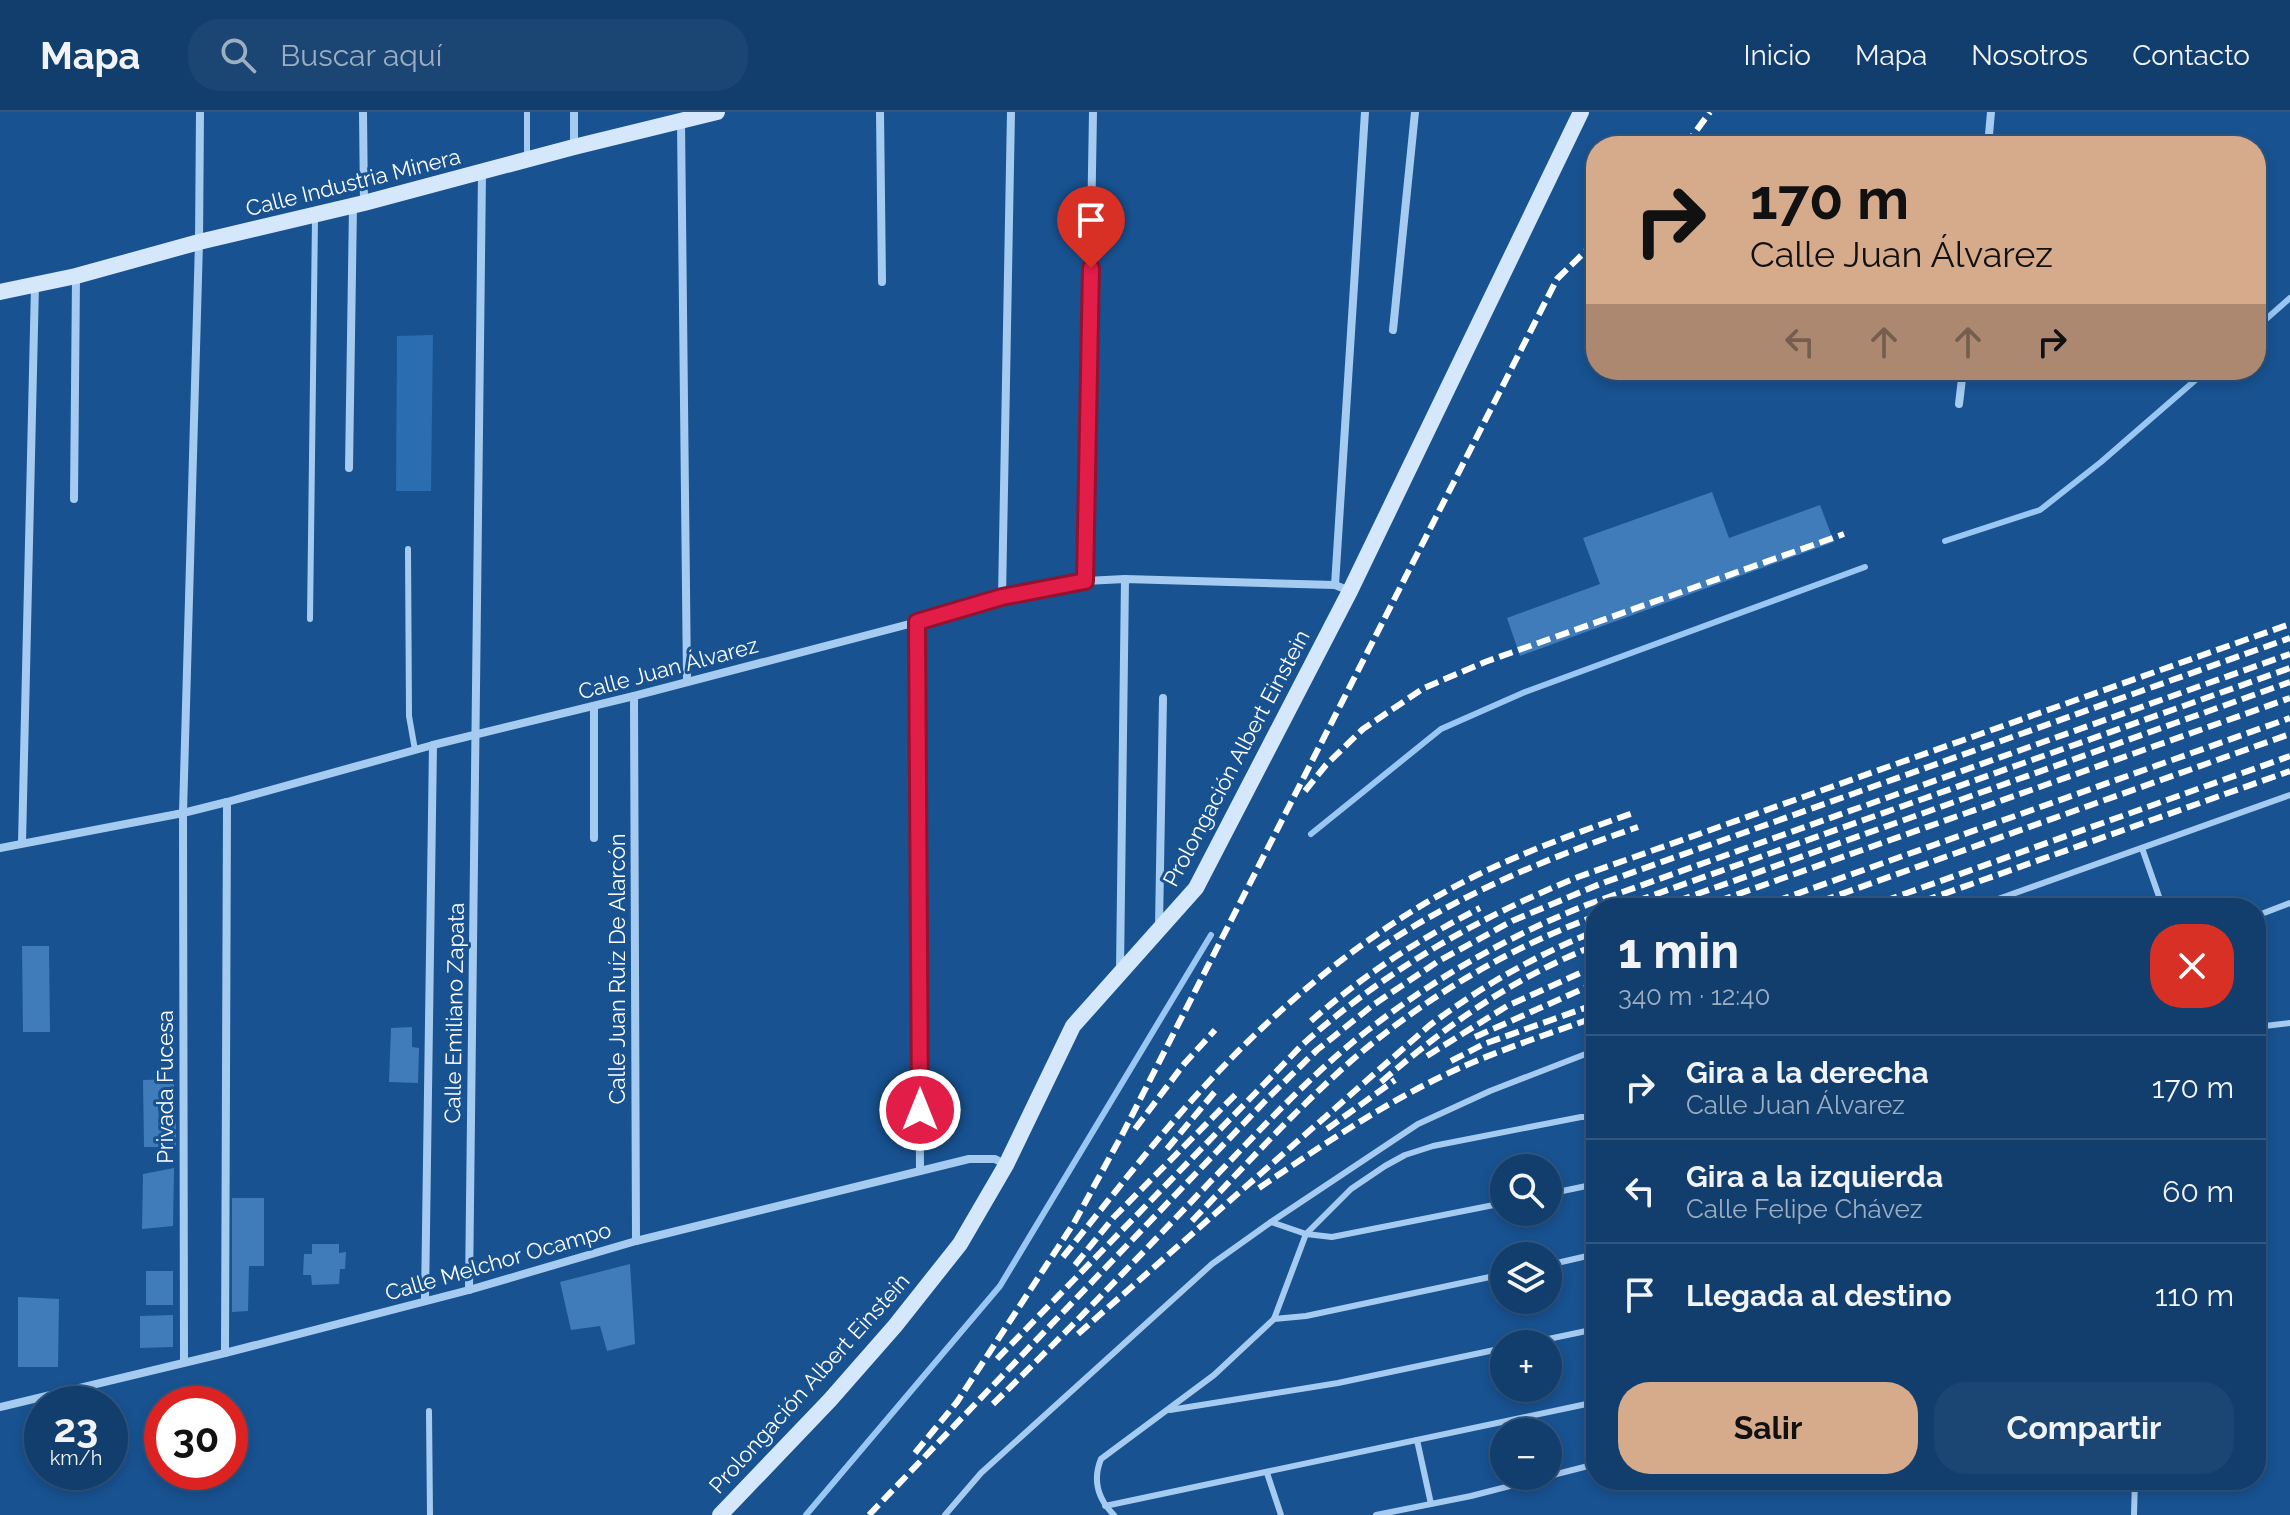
<!DOCTYPE html>
<html lang="es">
<meta charset="utf-8">
<style>
:root{--surface:#123e6d;--page:#1b4572;--text:#f1f3f6;--muted:#9caec2;--line:#315780;--accent:#d6ab8b}
body{margin:0;font-family:Raleway,sans-serif;background:var(--page);color:var(--text);height:100vh;display:flex;flex-direction:column;font-size:30px;white-space:nowrap}
*{box-sizing:border-box;margin:0}
p{font-size:26px;color:var(--muted)}
.icon{flex:none;width:44px;height:44px;fill:none;stroke:currentColor;stroke-width:2;stroke-linecap:round;stroke-linejoin:round}
.map{position:relative;flex:1;overflow:hidden}
.sheet{position:absolute;left:1586px;top:786px;width:680px;height:592px;display:flex;flex-direction:column;background:var(--surface);border-radius:32px;box-shadow:0 4px 12px #0003,0 0 0 2px var(--line)}
.sheet>*{flex:none}
.top-card{position:absolute;left:1586px;top:24px;width:680px;height:244px;border-radius:32px;box-shadow:0 4px 12px #0003,0 0 0 2px var(--line);background:#d6ab8b;color:#111;overflow:hidden}
.controls{position:absolute;left:1490px;top:1042px;display:grid;gap:16px}
.controls a{display:grid;place-items:center;width:72px;height:72px;border-radius:50%;background:var(--surface);box-shadow:0 4px 12px #0003,0 0 0 2px var(--line);font-size:40px}
.speed{position:absolute;left:24px;top:1274px;display:flex;gap:16px;font-size:40px;font-weight:700;text-align:center}
.speed>*{display:grid;place-content:center;width:104px;height:104px;border-radius:50%;background:var(--surface);box-shadow:0 4px 12px #0003,0 0 0 2px var(--line);line-height:1}
.speed small{font-size:20px;font-weight:400}
.speed .limit{border:12px solid #d22;background:#fff;color:#111}
.pin{position:absolute;display:grid;place-items:center;width:68px;height:68px;color:#fff;margin:-82px -34px;border-radius:50% 50% 50% 0;rotate:-45deg;box-shadow:0 0 8px #0007}
.pin .icon{rotate:45deg}
.me{position:absolute;width:88px;margin:-44px;rotate:0deg;stroke-linejoin:round;filter:drop-shadow(0 0 6px #0008)}
.turn{display:flex;align-items:center;gap:28px;height:168px;padding:0 32px;font-size:36px}
.turn .icon{width:104px;height:104px;stroke-width:2.5}
.turn b{display:block;font-size:56px;line-height:68px}
.lanes{display:flex;align-items:center;height:76px;padding:0 32px;background:#0003;justify-content:center;gap:40px;direction:ltr}
.lanes .off{opacity:.35}
.round{display:grid;place-items:center;flex:none;width:84px;height:84px;border-radius:32px;background:var(--page)}
.headline{display:flex;align-items:center;justify-content:space-between;height:136px;padding:0 32px}
h1{font-size:48px;font-weight:700;line-height:60px}
.action{display:flex;gap:16px;margin-top:auto;padding:16px 32px}
.action a{flex:1;height:92px;border-radius:32px;background:var(--accent);color:#111;font-size:32px;font-weight:700;line-height:92px;text-align:center}
.action a+a{background:var(--page);color:var(--text)}
ul{padding:0;list-style:none}
li{display:flex;align-items:center;gap:24px;height:104px;padding:0 32px;border-top:2px solid var(--line)}
li div{flex:1}
li b{display:block;font-size:30px}
li em{font-style:normal}
header{display:flex;align-items:center;gap:48px;box-sizing:border-box;height:112px;padding:0 40px;background:var(--surface);border-bottom:2px solid var(--line)}
header strong{font-size:38px}
nav{display:flex;gap:44px;margin-inline-start:auto;font-size:28px}
.search{width:560px;height:72px;background:var(--page);display:flex;align-items:center;gap:20px;box-sizing:border-box;padding:0 28px;border-radius:32px;color:var(--muted);font-size:30px}
.map>svg:first-child{display:block}
</style>
<header>
<strong>Mapa</strong>
<div class="search"><svg class="icon" aria-label="search" viewBox="0 0 24 24"><circle cx="10" cy="10" r="6"/><path d="M15 15l6 6"/></svg>Buscar aquí</div>
<nav><a>Inicio</a><a>Mapa</a><a>Nosotros</a><a>Contacto</a></nav>
</header>
<div class="map">
<svg width="2290" height="1403" viewBox="0 0 2290 1403">
<rect width="100%" height="100%" fill="#185291"/>
<polygon fill="#2a6db0" points="433,223 431,379 396,379 397,224"/>
<g fill="none" stroke-linecap="round" stroke-linejoin="round">
<g stroke="#99c6f2" stroke-width="6">
<polyline points="2256,216 2290,186"/>
<polyline points="1945,429 2040,398 2101,350 2207,258"/>
<polyline points="1311,722 1441,617 1525,580 1865,455"/>
<polyline points="806,1403 1000,1174 1211,823"/>
</g>
</g>
<g fill="#407cb9">
<polygon points="1712,380 1729,426 1820,393 1834,430 1520,544 1507,506 1600,472 1583,426"/>
<polygon points="22,834 49,834 50,920 23,920"/>
<polygon points="412,915 412,935 419,936 418,971 389,970 391,916"/>
<polygon points="174,967 174,988 158,989 159,1010 176,1010 176,1035 144,1035 143,968"/>
<polygon points="174,1056 173,1114 142,1117 143,1062"/>
<polygon points="232,1086 264,1086 264,1154 249,1154 248,1199 232,1200"/>
<polygon points="312,1132 339,1132 339,1141 346,1140 345,1157 340,1157 339,1172 312,1173 311,1163 303,1163 304,1142 312,1142"/>
<polygon points="630,1152 635,1232 607,1239 600,1214 571,1218 560,1170"/>
<rect x="146" y="1159" width="27" height="34"/>
<polygon points="18,1185 59,1187 58,1255 18,1255"/>
<polygon points="173,1203 173,1235 140,1236 140,1204"/>
</g>
<g fill="none" stroke-linecap="round" stroke-linejoin="round">
<g stroke="#a6cbf0" stroke-width="6">
<polyline points="527,44 527,0"/>
<polyline points="408,437 409,604 415,638"/>
<polyline points="310,507 315,106"/>
<polyline points="2142,736 2163,796"/>
<polyline points="1973,796 2290,683"/>
<polyline points="2256,804 2290,791"/>
<polyline points="2256,915 2290,911"/>
<polyline points="1548,1082 1596,1072"/>
<polyline points="1271,1110 1306,1122 1332,1125 1504,1091"/>
<polyline points="1548,1153 1596,1142"/>
<polyline points="1274,1207 1306,1204 1504,1162"/>
<polyline points="1524,1232 1596,1217"/>
<polyline points="1170,1298 1338,1271 1504,1236"/>
<polyline points="429,1299 430,1403"/>
<polyline points="1417,1328 1431,1392"/>
<polyline points="1267,1361 1281,1403"/>
<polyline points="1105,1394 1596,1290"/>
<polyline points="945,1403 981,1361 1212,1152 1271,1110 1418,1012 1490,979 1596,938"/>
<path d="M1114 1403C1098 1387 1092 1369 1101 1347L1214 1263 1274 1207 1306 1122 1351 1077 1385 1054 1405 1043 1433 1034 1581 1005H1596"/>
<polyline points="1376,1403 1471,1384 1596,1352"/>
<polyline points="2134,1403 2135,1368"/>
</g>
<g stroke="#a6cbf0" stroke-width="8">
<polyline points="363,0 364,91"/>
<polyline points="574,0 574,35"/>
<polyline points="880,0 882,170"/>
<polyline points="681,10 687,570"/>
<polyline points="1988,34 1991,0"/>
<polyline points="1393,218 1415,0"/>
<polyline points="1959,292 1963,258"/>
<polyline points="349,356 353,94"/>
<polyline points="74,387 76,165"/>
<polyline points="1085,469 1093,0"/>
<polyline points="1335,473 1365,0"/>
<polyline points="1002,485 1011,0"/>
<polyline points="917,510 920,1059"/>
<polyline points="634,584 636,1129"/>
<polyline points="594,594 594,726"/>
<polyline points="22,731 35,173"/>
<polyline points="0,736 183,701 227,690 433,633 634,584 917,510 1002,485 1085,469 1125,467 1335,473 1350,479"/>
<polyline points="1159,813 1163,586"/>
<polyline points="1120,858 1125,467"/>
<polyline points="469,1178 482,61"/>
<polyline points="425,1188 433,633"/>
<polyline points="225,1241 227,690"/>
<polyline points="184,1249 183,701 199,130 200,0"/>
<polyline points="0,1295 225,1241 469,1178 636,1129 969,1047 995,1047 1006,1053"/>
</g>
<g stroke="#d4e7fb" stroke-width="16">
<polyline points="0,180 76,164 199,130 364,91 574,35 717,0"/>
<polyline points="720,1403 830,1288 895,1214 960,1132 1006,1053 1073,914 1196,776 1350,479 1581,0"/>
</g>
<g stroke="#fff" stroke-width="6" stroke-dasharray="14 6" stroke-linecap="butt">
<polyline points="1685,34 1710,0"/>
<polyline points="1305,679 1326,653 1363,617 1424,576 1485,550 1844,422"/>
<polyline points="1617,796 2290,556"/>
<polyline points="1658,796 2290,570"/>
<polyline points="1699,796 2290,586"/>
<polyline points="1757,796 2290,606"/>
<polyline points="1802,796 2290,622"/>
<polyline points="1865,796 2290,644"/>
<polyline points="1904,796 2290,659"/>
<path d="M1378 837C1458 783 1547 746 1638 715"/>
<path d="M1311 909C1362 864 1419 827 1480 796"/>
<polyline points="1475,925 1596,871"/>
<polyline points="1427,944 1507,894 1596,854"/>
<polyline points="1451,949 1484,932 1596,892"/>
<path d="M1381 970C1450 911 1511 867 1596 833"/>
<polyline points="1135,1017 1184,952 1215,918"/>
<polyline points="1327,1017 1395,968"/>
<polyline points="1167,1037 1218,976"/>
<path d="M1259 1076C1321 1034 1384 991 1453 959 1499 938 1548 922 1596 905"/>
<path d="M1192 1109C1244 1055 1294 999 1351 949 1423 887 1506 837 1596 804"/>
<path d="M1063 1145C1114 1082 1163 1017 1219 959 1293 881 1379 812 1475 764 1526 739 1579 720 1633 701"/>
<polyline points="1075,1153 1114,1105 1239,979"/>
<path d="M1078 1222 1430 913C1482 874 1536 843 1596 819"/>
<path d="M997 1247 1302 933C1383 860 1477 806 1578 765L2290 512"/>
<path d="M993 1292C1067 1220 1139 1145 1210 1070 1261 1017 1310 963 1368 918 1435 866 1510 823 1589 792L2290 542"/>
<polyline points="915,1341 957,1290 1074,1111 1123,1021 1557,167 1596,129"/>
<polyline points="869,1403 1269,985 1317,938 1373,893 1437,850 1512,809 1600,772 2290,526"/>
</g>
</g>
<g fill="none" stroke-linecap="round" stroke-linejoin="round">
<defs>
<polyline id="route" points="920,998 917,510 1002,485 1085,469 1091,156"/>
</defs>
<use href="#route" stroke="#92132f" stroke-width="20"/>
<use href="#route" stroke="#e11d48" stroke-width="14"/>
</g>
<g text-anchor="middle" dominant-baseline="central" stroke-width="6" stroke-linejoin="round" paint-order="stroke">
<g font-size="22" fill="#fff" stroke="#185291">
<text transform="translate(353 70) rotate(-14)">Calle Industria Minera</text>
<text transform="translate(668 556) rotate(-15)">Calle Juan Álvarez</text>
<text transform="translate(1236 646) rotate(-62)">Prolongación Albert Einstein</text>
<text transform="translate(617 857) rotate(-90)">Calle Juan Ruíz De Alarcón</text>
<text transform="translate(454 901) rotate(-89)">Calle Emiliano Zapata</text>
<text transform="translate(165 975) rotate(-90)">Privada Fucesa</text>
<text transform="translate(498 1149) rotate(-16)">Calle Melchor Ocampo</text>
<text transform="translate(809 1271) rotate(-48)">Prolongación Albert Einstein</text>
</g>
</g>
</svg>
<div class="controls">
<a><svg class="icon" aria-label="search" viewBox="0 0 24 24"><circle cx="10" cy="10" r="6"/><path d="M15 15l6 6"/></svg></a>
<a><svg class="icon" aria-label="layers" viewBox="0 0 24 24"><path d="M12 4l9 5-9 5-9-5zM3 14l9 5 9-5"/></svg></a>
<a>+</a>
<a>−</a>
</div>
<div class="speed"><div>23<small>km/h</small></div><div class="limit">30</div></div>
<div class="pin" style="left:1091px;top:156px;background:#d93025"><svg class="icon" aria-label="arrive" viewBox="0 0 24 24"><path d="M6 21V4h12l-3 4 3 4H6"/></svg></div>
<svg class="me" style="left:920px;top:998px" viewBox="-20 -20 40 40"><circle r="17" fill="#e11d48" stroke="#fff" stroke-width="3"/><path d="M0-11L8 9 0 5-8 9z" fill="#fff"/></svg>
<div class="top-card">
<div class="turn"><svg class="icon" aria-label="right" viewBox="0 0 24 24"><path d="M7 20v-9h11M14 6l5 5-5 5"/></svg><div><b>170 m</b>Calle Juan Álvarez</div></div>
<div class="lanes"><svg class="icon off" aria-label="left" viewBox="0 0 24 24"><path d="M17 20v-9H6M10 6l-5 5 5 5"/></svg><svg class="icon off" aria-label="ahead" viewBox="0 0 24 24"><path d="M12 20V5M6 11l6-6 6 6"/></svg><svg class="icon off" aria-label="ahead" viewBox="0 0 24 24"><path d="M12 20V5M6 11l6-6 6 6"/></svg><svg class="icon" aria-label="right" viewBox="0 0 24 24"><path d="M7 20v-9h11M14 6l5 5-5 5"/></svg></div>
</div>
<section class="sheet">
<div class="headline"><div><h1>1 min</h1><p>340 m · 12:40</p></div><a class="round" style="background:#d93025;color:#fff"><svg class="icon" aria-label="close" viewBox="0 0 24 24"><path d="M6 6l12 12M18 6L6 18"/></svg></a></div>
<ul>
<li><svg class="icon" aria-label="right" viewBox="0 0 24 24"><path d="M7 20v-9h11M14 6l5 5-5 5"/></svg><div><b>Gira a la derecha</b><p>Calle Juan Álvarez</p></div><em>170 m</em></li>
<li><svg class="icon" aria-label="left" viewBox="0 0 24 24"><path d="M17 20v-9H6M10 6l-5 5 5 5"/></svg><div><b>Gira a la izquierda</b><p>Calle Felipe Chávez</p></div><em>60 m</em></li>
<li><svg class="icon" aria-label="arrive" viewBox="0 0 24 24"><path d="M6 21V4h12l-3 4 3 4H6"/></svg><div><b>Llegada al destino</b></div><em>110 m</em></li>
</ul>
<div class="action"><a>Salir</a><a>Compartir</a></div>
</section>
</div>
